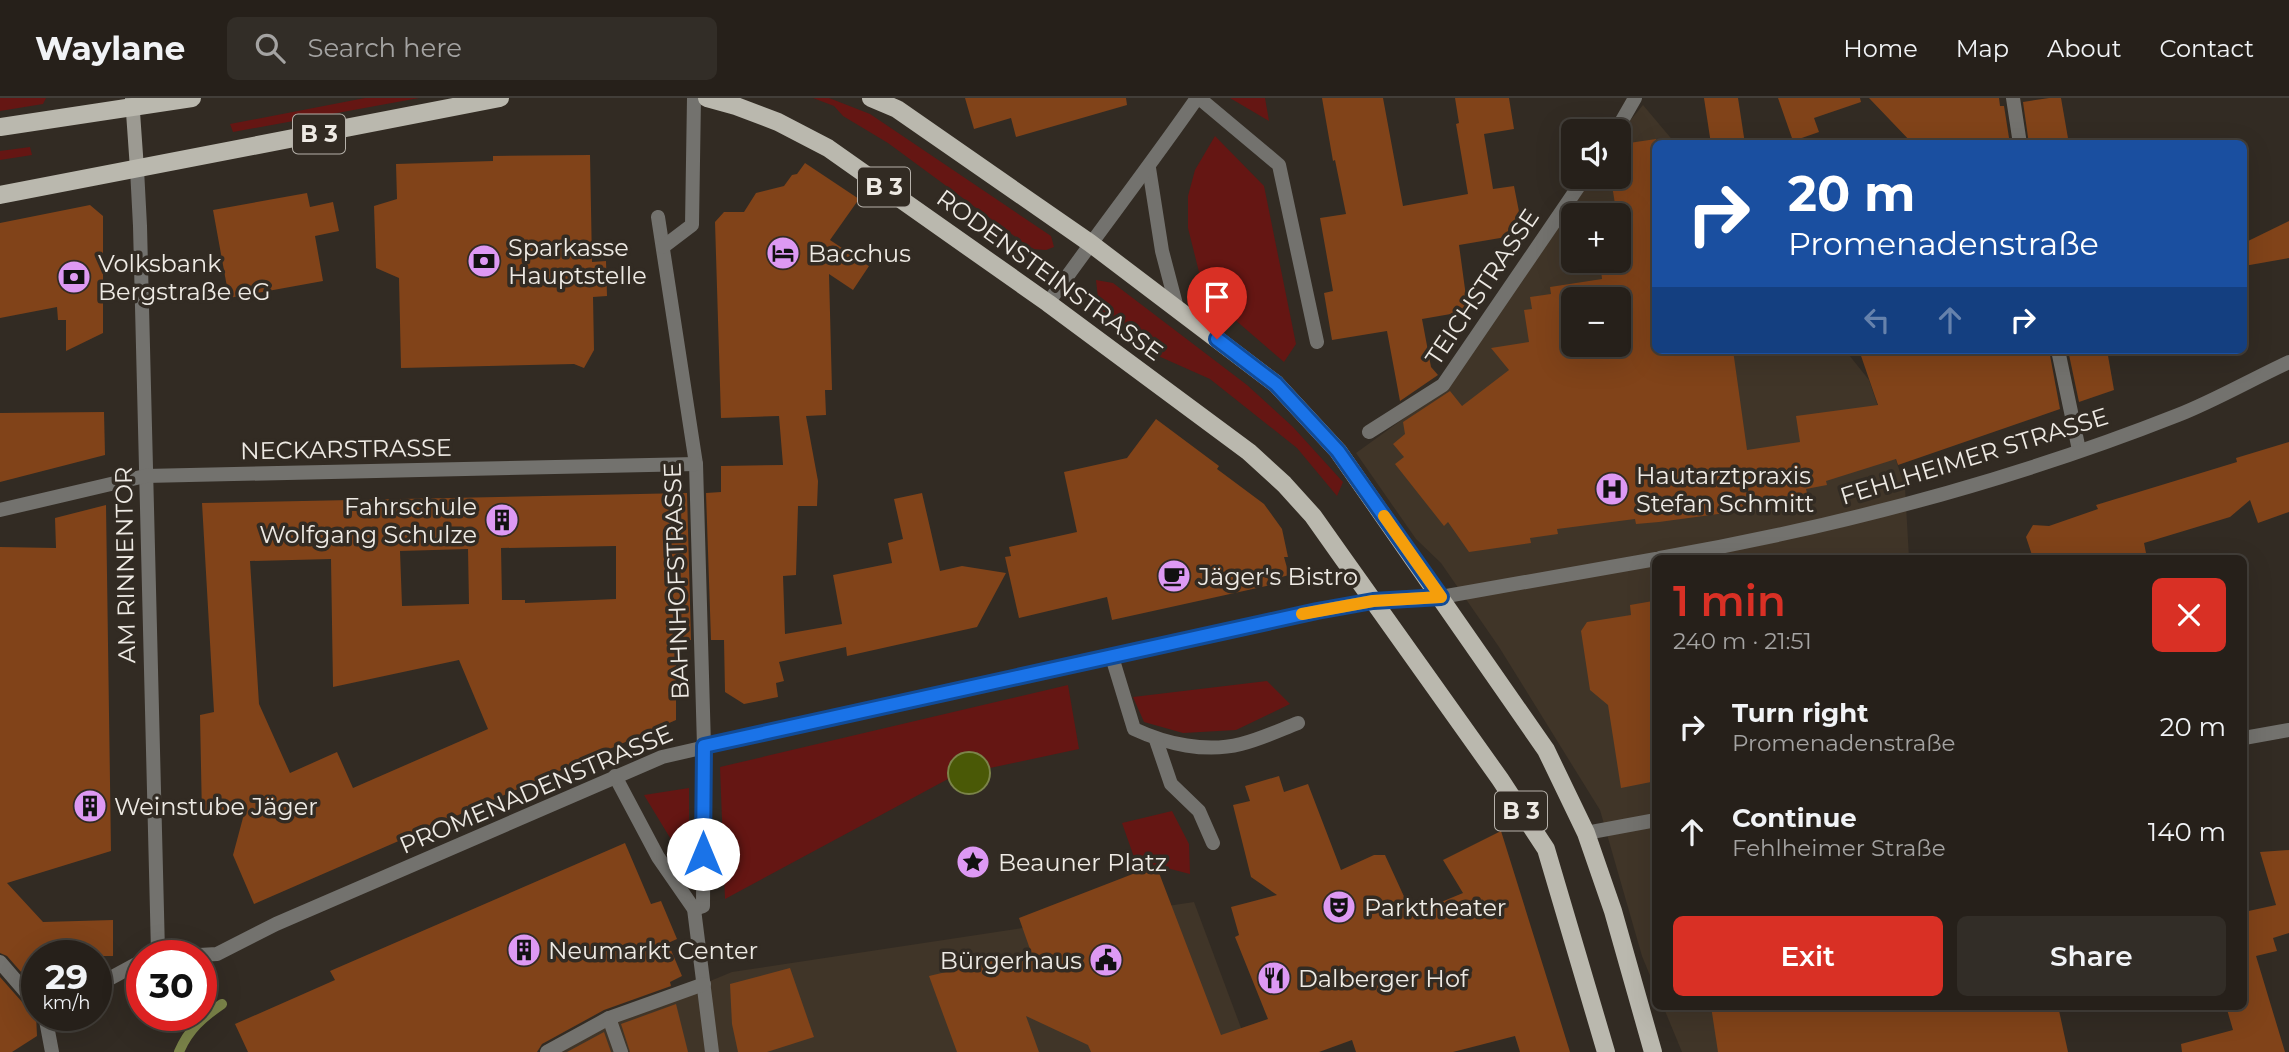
<!DOCTYPE html>
<meta charset="utf-8">
<style>
:root{--surface:#26201a;--page:#322d27;--text:#f1f3f6;--muted:#a4a3a2;--line:#423e39;--accent:#d93025}
body{margin:0;font-family:Montserrat,sans-serif;background:var(--page);color:var(--text);height:100vh;display:flex;flex-direction:column;font-size:26px;white-space:nowrap}
*{box-sizing:border-box;margin:0}
p{font-size:23px;color:var(--muted)}
.icon{flex:none;width:38px;height:38px;fill:none;stroke:currentColor;stroke-width:2;stroke-linecap:round;stroke-linejoin:round}
.map{position:relative;flex:1;overflow:hidden}
.sheet{position:absolute;left:1652px;top:457px;width:595px;height:455px;display:flex;flex-direction:column;background:var(--surface);border-radius:10px;box-shadow:0 7px 28px #0002,0 0 0 2px var(--line)}
.sheet>*{flex:none}
.guide{position:absolute;left:1652px;top:42px;width:595px;height:214px;border-radius:10px;box-shadow:0 7px 28px #0002,0 0 0 2px var(--line);background:#1a4fa0;color:#fff;overflow:hidden}
.tools{position:absolute;left:1561px;top:21px;display:grid;gap:14px}
.tools a{display:grid;place-items:center;width:70px;height:70px;border-radius:10px;background:var(--surface);box-shadow:0 7px 28px #0002,0 0 0 2px var(--line);font-size:35px}
.speed{position:absolute;left:21px;top:842px;display:flex;gap:14px;font-size:35px;font-weight:700;text-align:center}
.speed>*{display:grid;place-content:center;width:91px;height:91px;border-radius:50%;background:var(--surface);box-shadow:0 7px 28px #0002,0 0 0 2px var(--line);line-height:1}
.speed small{font-size:18px;font-weight:400}
.speed .limit{border:10px solid #d22;background:#fff;color:#111}
.pin{position:absolute;display:grid;place-items:center;width:60px;height:60px;color:#fff;margin:-72px -30px;border-radius:50% 50% 50% 0;rotate:-45deg;box-shadow:0 0 7px #0007}
.pin .icon{rotate:45deg}
.me{position:absolute;width:77px;margin:-38px;rotate:0deg;stroke-linejoin:round;filter:drop-shadow(0 0 5px #0008)}
.turn{display:flex;align-items:center;gap:24px;height:147px;padding:0 21px;font-size:32px}
.turn .icon{width:91px;height:91px;stroke-width:2.5}
.turn b{display:block;font-size:49px;line-height:60px}
.lanes{display:flex;align-items:center;height:66px;padding:0 21px;background:#0003;justify-content:center;gap:35px;direction:ltr}
.lanes .off{opacity:.35}
.round{display:grid;place-items:center;flex:none;width:74px;height:74px;border-radius:10px;background:var(--page)}
.head{display:flex;align-items:center;justify-content:space-between;height:119px;padding:0 21px}
h1{font-size:42px;font-weight:600;line-height:52px;color:var(--accent)}
.action{display:flex;gap:14px;margin-top:auto;padding:14px 21px}
.action a{flex:1;height:80px;border-radius:10px;background:var(--accent);color:#fff;font-size:28px;font-weight:600;line-height:80px;text-align:center}
.action a+a{background:var(--page);color:var(--text)}
ul{padding:0;list-style:none}
li{display:flex;align-items:center;gap:21px;height:105px;padding:0 21px}
li div{flex:1}
li b{display:block;font-size:26px}
li em{font-style:normal}
header{display:flex;align-items:center;gap:42px;box-sizing:border-box;height:98px;padding:0 35px;background:var(--surface);border-bottom:2px solid var(--line)}
header strong{font-size:33px}
nav{display:flex;gap:38px;margin-inline-start:auto;font-size:24px}
.search{width:490px;height:63px;background:var(--page);display:flex;align-items:center;gap:18px;box-sizing:border-box;padding:0 24px;border-radius:10px;color:var(--muted);font-size:26px}
.map>svg:first-child{display:block}
</style>
<header>
<strong>Waylane</strong>
<div class="search"><svg class="icon" aria-label="search" viewBox="0 0 24 24"><circle cx="10" cy="10" r="6"/><path d="M15 15l6 6"/></svg>Search here</div>
<nav><a>Home</a><a>Map</a><a>About</a><a>Contact</a></nav>
</header>
<div class="map">
<svg width="2289" height="954" viewBox="0 0 2289 954">
<rect width="100%" height="100%" fill="#322b23"/>
<g fill="#403528" fill-rule="evenodd">
<path d="M1643 7 1675 45 1656 46V252H1845L1869 282 1905 389 1909 460H1656L1655 890 1642 858 1600 712 1499 549 1441 465 1416 441 1356 355 1446 290 1589 79H1619V36ZM1573 117H1619V163H1573ZM1573 201H1619V247H1573Z"/>
<polygon points="1194,804 1250,954 557,954 618,921 732,874"/>
<polygon points="1663,908 1798,908 1806,954 1682,954"/>
</g>
<g fill="#651613">
<polygon points="0,0 46,0 43,6 0,13"/>
<polygon points="365,0 419,0 233,34 230,26"/>
<polygon points="813,0 829,0 870,16 1051,138 1054,149 1046,152 1032,151 888,45 843,18 834,8"/>
<polygon points="1230,0 1265,0 1269,23"/>
<polygon points="1215,38 1264,88 1296,246 1284,264 1233,220 1199,174 1188,130 1188,98 1195,72"/>
<polygon points="30,49 32,57 0,62 0,53"/>
<polygon points="1096,182 1113,185 1247,287 1293,329 1343,384 1337,398 1297,350 1210,281 1138,249 1116,234 1099,209"/>
<polygon points="1267,583 1290,606 1236,632 1183,635 1144,624 1133,599"/>
<polygon points="1068,587 1079,651 990,670 980,657 950,665 948,681 725,801 720,669"/>
<polygon points="689,690 689,771 644,697"/>
<polygon points="1172,713 1189,746 1190,776 1135,762 1122,725"/>
</g>
<circle fill="#4a5906" stroke="#7b8449" stroke-width="2" cx="969" cy="675" r="21"/>
<g fill="none" stroke-linecap="round" stroke-linejoin="round">
<path stroke="#7b8449" stroke-width="10" d="M179 954C188 932 203 919 222 906"/>
</g>
<g fill="#814319" fill-rule="evenodd">
<polygon points="965,0 1126,0 1127,7 1016,39 1011,20 974,31"/>
<polygon points="1322,0 1383,0 1403,108 1468,96 1456,26 1459,25 1455,0 1509,0 1514,31 1484,36 1493,91 1514,88 1521,124 1511,126 1512,138 1459,147 1468,213 1422,221 1431,269 1438,277 1400,303 1387,233 1332,242 1324,195 1333,193 1320,120 1346,116 1335,62 1333,63"/>
<polygon points="1704,0 1738,0 1745,46 1711,46"/>
<polygon points="1778,0 1860,0 1861,4 1814,20 1819,34 1793,43"/>
<polygon points="1869,0 1999,0 2000,8 2004,8 2010,46 1913,46"/>
<polygon points="2049,0 2061,0 2069,46 2029,46 2023,4"/>
<path d="M1656 41V252H1733L1747 352 1800 344 1796 318 1878 307 1859 252H2049L2060 311 1898 367 1896 361 1826 383 1827 387 1806 391 1807 395 1754 403 1755 411 1659 424 1636 426 1635 421 1557 431 1558 436 1530 440 1531 445 1469 454 1448 424 1444 428 1395 366 1404 359 1393 346 1405 336 1403 324 1450 293 1462 308 1509 272 1491 250 1529 244 1524 212 1532 211 1530 199 1551 196 1550 189 1602 181 1600 163H1619V117H1593L1592 109 1615 106 1611 81 1619 79V65L1632 63 1629 45ZM1573 201H1619V247H1573Z"/>
<polygon points="590,57 592,164 606,163 607,198 593,199 594,252 584,270 574,266 401,270 399,180 376,170 374,108 397,101 396,66 493,63 493,58"/>
<polygon points="805,65 859,101 830,142 869,168 853,192 829,176 832,292 825,292 826,317 806,318 818,383 817,408 798,408 796,477 783,478 785,536 842,526 833,477 892,465 888,445 903,441 894,401 922,395 940,473 962,468 1006,475 977,529 847,558 846,549 779,564 784,583 776,585 778,599 744,606 725,594 724,542 711,542 706,395 721,394 721,368 783,367 779,318 721,320 715,124 724,114 744,114 756,95 784,88 792,77 797,76"/>
<polygon points="307,95 310,109 333,104 339,133 315,138 323,183 229,200 213,112"/>
<polygon points="90,107 103,118 103,235 66,253 66,222 58,222 57,209 0,220 0,125"/>
<polygon points="2289,123 2289,160 2244,168 2244,145"/>
<polygon points="2068,252 2107,252 2114,292 2079,304"/>
<polygon points="104,314 105,357 0,384 0,315"/>
<polygon points="1156,321 1219,368 1217,371 1264,406 1282,431 1288,459 1284,459 1289,477 1274,481 1275,486 1112,522 1107,499 1019,520 1005,459 1011,458 1009,449 1077,434 1064,374 1127,360"/>
<polygon points="2289,344 2289,414 2258,425 2250,402 2230,419 2144,445 2147,460 2033,460 2026,439 2033,427 2049,428 2098,411 2096,407 2237,364 2236,360"/>
<path d="M687 395 691 542 676 543V622L254 806 233 757 244 716 202 719 200 617 214 614 202 405ZM616 448V501L525 505V502H502L501 450ZM468 451 469 506 402 508 400 453ZM331 461 333 589 459 562 488 631 353 690 337 654 290 675 259 606 250 463Z"/>
<polygon points="106,407 111,753 7,785 43,824 113,822 113,858 37,858 37,892 7,858 0,855 0,449 56,450 55,420"/>
<polygon points="1653,503 1656,513 1656,683 1621,690 1608,607 1590,592 1581,533 1587,524 1631,517 1630,507"/>
<polygon points="1279,678 1284,694 1308,686 1341,772 1374,757 1385,757 1412,816 1463,795 1443,762 1501,733 1570,954 1520,954 1515,938 1453,954 1356,954 1352,942 1319,954 1091,954 1088,947 1026,918 1039,954 957,954 929,878 1031,854 1019,820 1156,767 1221,937 1268,921 1235,839 1239,837 1231,809 1277,797 1251,779 1233,707 1250,703 1245,688"/>
<polygon points="625,745 651,806 661,803 677,841 668,845 682,878 670,884 671,888 604,912 542,946 537,954 248,954 235,926 335,882 330,873"/>
<polygon points="2289,752 2289,835 2273,840 2277,853 2256,858 2285,954 2182,954 2181,946 2233,932 2226,908 2244,908 2244,814 2276,807 2260,754"/>
<polygon points="790,870 814,939 767,954 738,954 732,926 730,886"/>
<polygon points="0,879 30,913 36,916 37,938 12,954 0,954"/>
<polygon points="676,906 688,954 630,954 621,926"/>
<polygon points="1711,908 2058,908 2068,954 1718,954"/>
<polygon points="604,934 611,954 567,954"/>
</g>
<g fill="none" stroke-linecap="round" stroke-linejoin="round">
<g stroke="#73726e" stroke-width="14">
<polyline points="1199,0 1279,67 1317,244"/>
<polyline points="2013,0 2020,46"/>
<polyline points="1616,33 1635,0"/>
<polyline points="1149,70 1162,153 1177,210"/>
<polyline points="137,71 140,128 158,854"/>
<polyline points="658,119 696,366 704,648 703,808 694,811"/>
<polyline points="663,149 692,127 694,0"/>
<path d="M1048 205C1097 136 1149 69 1197 0"/>
<polyline points="2058,252 2079,352"/>
<polyline points="1369,334 1443,287 1585,79"/>
<polyline points="0,412 145,378 696,366"/>
<path d="M1660 460C1837 429 2011 383 2178 317 2216 302 2252 281 2289 264"/>
<path d="M1112 559 1134 631C1166 646 1206 655 1241 646 1261 641 1280 632 1298 625"/>
<polyline points="2244,640 2289,632"/>
<polyline points="1156,642 1171,686 1199,713 1213,745"/>
<polyline points="615,678 658,759 694,811 712,954"/>
<polyline points="1586,735 1656,722"/>
<polyline points="181,858 217,856 276,826 662,659 950,593 1112,559 1317,513 1373,503 1441,499 1656,461"/>
<polyline points="0,864 37,907"/>
<polyline points="96,888 142,863"/>
<polyline points="45,917 52,954"/>
<polyline points="547,954 609,920"/>
<polyline points="621,954 609,920 704,886"/>
</g>
<polyline stroke="#9c9a92" stroke-width="14" points="132,0 137,71"/>
<g stroke="#bab8ae" stroke-width="18">
<polyline points="707,0 736,8 778,24 828,50 1048,205 1249,354 1284,386 1313,418 1342,459 1500,681 1546,751 1606,954"/>
<polyline points="871,0 897,11 1090,145 1276,286 1338,353 1546,652 1586,735 1613,813 1653,954"/>
<polyline points="0,29 192,0"/>
<polyline points="0,97 500,0"/>
</g>
</g>
<g fill="none" stroke-linecap="round" stroke-linejoin="round">
<defs>
<polyline id="route" points="703,756 704,648 1317,513 1373,503 1441,499 1338,353 1276,286 1217,241"/>
</defs>
<use href="#route" stroke="#114b97" stroke-width="18"/>
<use href="#route" stroke="#1a73e8" stroke-width="12"/>
<polyline stroke="#f59e0b" stroke-width="12" points="1302,516 1373,503 1441,499 1384,418"/>
</g>
<defs>
<symbol id="hotel-disc" viewBox="-11 -11 22 22"><circle r="9.5" fill="#dd99f3" stroke="#322b23"/><path d="M-6-4.5h1.5V1H6V5H4.5V3h-9V5H-6ZM-4 0a1.8 1.8 0 1 1 3.6 0ZM.5 0V-2.5h3Q6-2.5 6 0Z" fill="#111"/></symbol>
<symbol id="bank-disc" viewBox="-11 -11 22 22"><circle r="9.5" fill="#dd99f3" stroke="#322b23"/><path d="M-6-4H6V4H-6ZM0-2.3a2.3 2.3 0 1 0 0 4.6a2.3 2.3 0 1 0 0-4.6Z" fill="#111"/></symbol>
<symbol id="hospital-disc" viewBox="-11 -11 22 22"><circle r="9.5" fill="#dd99f3" stroke="#322b23"/><path d="M-5-5h3v3.5h4V-5h3V5h-3V1.5h-4V5h-3Z" fill="#111"/></symbol>
<symbol id="building-disc" viewBox="-11 -11 22 22"><circle r="9.5" fill="#dd99f3" stroke="#322b23"/><path d="M-4-6H4V6H1V3H-1V6H-4ZM-2.5-4.3h1.7v1.8h-1.7ZM.8-4.3h1.7v1.8H.8ZM-2.5-1h1.7V.8h-1.7ZM.8-1h1.7V.8H.8Z" fill="#111"/></symbol>
<symbol id="cafe-disc" viewBox="-11 -11 22 22"><circle r="9.5" fill="#dd99f3" stroke="#322b23"/><path d="M-5.5-4.5H6V0H3Q3 3.5 0 3.5H-2.5Q-5.5 3.5-5.5 0ZM3-3.2v2h1.7v-2ZM-6 4.5H4V6H-6Z" fill="#111"/></symbol>
<symbol id="sight-disc" viewBox="-11 -11 22 22"><circle r="9.5" fill="#dd99f3" stroke="#322b23"/><path d="M0-6L1.8-2.2L6-1.7L2.9 1.2L3.7 5.4L0 3.3L-3.7 5.4L-2.9 1.2L-6-1.7L-1.8-2.2Z" fill="#111"/></symbol>
<symbol id="theatre-disc" viewBox="-11 -11 22 22"><circle r="9.5" fill="#dd99f3" stroke="#322b23"/><path d="M-5-5.5Q0-4 5-5.5V0Q5 5 0 6Q-5 5-5 0ZM-3.3-2.5H-1v1.5H-3.3ZM1-2.5H3.3v1.5H1ZM-2.8 1Q0 5.5 2.8 1Z" fill="#111"/></symbol>
<symbol id="civic-disc" viewBox="-11 -11 22 22"><circle r="9.5" fill="#dd99f3" stroke="#322b23"/><path d="M-.6-6.5H3V-4.5H.6V-3L4-1V1h2V6H-6V1h2V-1L-.6-3ZM-1.2 2.5V6h2.4V2.5Z" fill="#111"/></symbol>
<symbol id="restaurant-disc" viewBox="-11 -11 22 22"><circle r="9.5" fill="#dd99f3" stroke="#322b23"/><path d="M-5-6h1v4h1v-4h1v4h1v-4h1v5L-1.5 .5V6h-2V.5L-5-1ZM5-6V6H3V1.5H1.5Q1.5-4 5-6Z" fill="#111"/></symbol>
</defs>
<g fill-rule="evenodd">
<use href="#hotel-disc" x="764" y="136" width="38" height="38"/>
<use href="#bank-disc" x="465" y="144" width="38" height="38"/>
<use href="#bank-disc" x="55" y="160" width="38" height="38"/>
<use href="#hospital-disc" x="1593" y="372" width="38" height="38"/>
<use href="#building-disc" x="483" y="403" width="38" height="38"/>
<use href="#cafe-disc" x="1155" y="459" width="38" height="38"/>
<use href="#building-disc" x="71" y="689" width="38" height="38"/>
<use href="#sight-disc" x="954" y="745" width="38" height="38"/>
<use href="#theatre-disc" x="1320" y="790" width="38" height="38"/>
<use href="#building-disc" x="505" y="833" width="38" height="38"/>
<use href="#civic-disc" x="1087" y="843" width="38" height="38"/>
<use href="#restaurant-disc" x="1255" y="861" width="38" height="38"/>
</g>
<g text-anchor="middle" dominant-baseline="central" stroke-width="7" stroke-linejoin="round" paint-order="stroke">
<g fill="#322b23" stroke="#b6b1aa" stroke-width="2">
<rect x="293" y="16.5" width="52" height="39" rx="5"/>
<rect x="858" y="69.5" width="52" height="39" rx="5"/>
<rect x="1495" y="693.5" width="52" height="39" rx="5"/>
</g>
<g font-size="23" font-weight="bold" fill="#eeeae4">
<text x="319" y="36">B 3</text>
<text x="884" y="89">B 3</text>
<text x="1521" y="713">B 3</text>
</g>
<g font-size="24" fill="#eeeae4" stroke="#322b23" text-anchor="start">
<text x="508" y="149">Sparkasse<tspan x="508" dy="28">Hauptstelle</tspan></text>
<text x="808" y="155">Bacchus</text>
<text x="98" y="165">Volksbank<tspan x="98" dy="28">Bergstraße eG</tspan></text>
<text x="1636" y="377">Hautarztpraxis<tspan x="1636" dy="28">Stefan Schmitt</tspan></text>
<text x="477" y="408" text-anchor="end">Fahrschule<tspan x="477" dy="28">Wolfgang Schulze</tspan></text>
<text x="1198" y="478">Jäger's Bistro</text>
<text x="114" y="708">Weinstube Jäger</text>
<text x="998" y="764">Beauner Platz</text>
<text x="1364" y="809">Parktheater</text>
<text x="548" y="852">Neumarkt Center</text>
<text x="1082" y="862" text-anchor="end">Bürgerhaus</text>
<text x="1298" y="880">Dalberger Hof</text>
</g>
<g font-size="24" fill="#eeeae4" stroke="#322b23">
<text transform="translate(1050 177) rotate(36)">RODENSTEINSTRASSE</text>
<text transform="translate(1482 189) rotate(-56)">TEICHSTRASSE</text>
<text transform="translate(346 351) rotate(-1)">NECKARSTRASSE</text>
<text transform="translate(1974 358) rotate(-17)">FEHLHEIMER STRASSE</text>
<text transform="translate(125 467) rotate(-91)">AM RINNENTOR</text>
<text transform="translate(676 483) rotate(-92)">BAHNHOFSTRASSE</text>
<text transform="translate(536 691) rotate(-23)">PROMENADENSTRASSE</text>
</g>
</g>
</svg>
<div class="tools">
<a><svg class="icon" aria-label="sound" viewBox="0 0 24 24"><path d="M4 9h4l5-4v14l-5-4H4zM17 9q2 3 0 6"/></svg></a>
<a>+</a>
<a>−</a>
</div>
<div class="speed"><div>29<small>km/h</small></div><div class="limit">30</div></div>
<div class="pin" style="left:1217px;top:241px;background:#d93025"><svg class="icon" aria-label="arrive" viewBox="0 0 24 24"><path d="M6 21V4h12l-3 4 3 4H6"/></svg></div>
<svg class="me" style="left:703px;top:756px" viewBox="-20 -20 40 40"><circle r="19" fill="#fff"/><path d="M0-13L10 11 0 6-10 11z" fill="#1a73e8"/></svg>
<div class="guide">
<div class="turn"><svg class="icon" aria-label="right" viewBox="0 0 24 24"><path d="M7 20v-9h11M14 6l5 5-5 5"/></svg><div><b>20 m</b>Promenadenstraße</div></div>
<div class="lanes"><svg class="icon off" aria-label="left" viewBox="0 0 24 24"><path d="M17 20v-9H6M10 6l-5 5 5 5"/></svg><svg class="icon off" aria-label="ahead" viewBox="0 0 24 24"><path d="M12 20V5M6 11l6-6 6 6"/></svg><svg class="icon" aria-label="right" viewBox="0 0 24 24"><path d="M7 20v-9h11M14 6l5 5-5 5"/></svg></div>
</div>
<section class="sheet">
<div class="head"><div><h1>1 min</h1><p>240 m · 21:51</p></div><a class="round" style="background:#d93025;color:#fff"><svg class="icon" aria-label="close" viewBox="0 0 24 24"><path d="M6 6l12 12M18 6L6 18"/></svg></a></div>
<ul>
<li><svg class="icon" aria-label="right" viewBox="0 0 24 24"><path d="M7 20v-9h11M14 6l5 5-5 5"/></svg><div><b>Turn right</b><p>Promenadenstraße</p></div><em>20 m</em></li>
<li><svg class="icon" aria-label="ahead" viewBox="0 0 24 24"><path d="M12 20V5M6 11l6-6 6 6"/></svg><div><b>Continue</b><p>Fehlheimer Straße</p></div><em>140 m</em></li>
</ul>
<div class="action"><a>Exit</a><a>Share</a></div>
</section>
</div>
